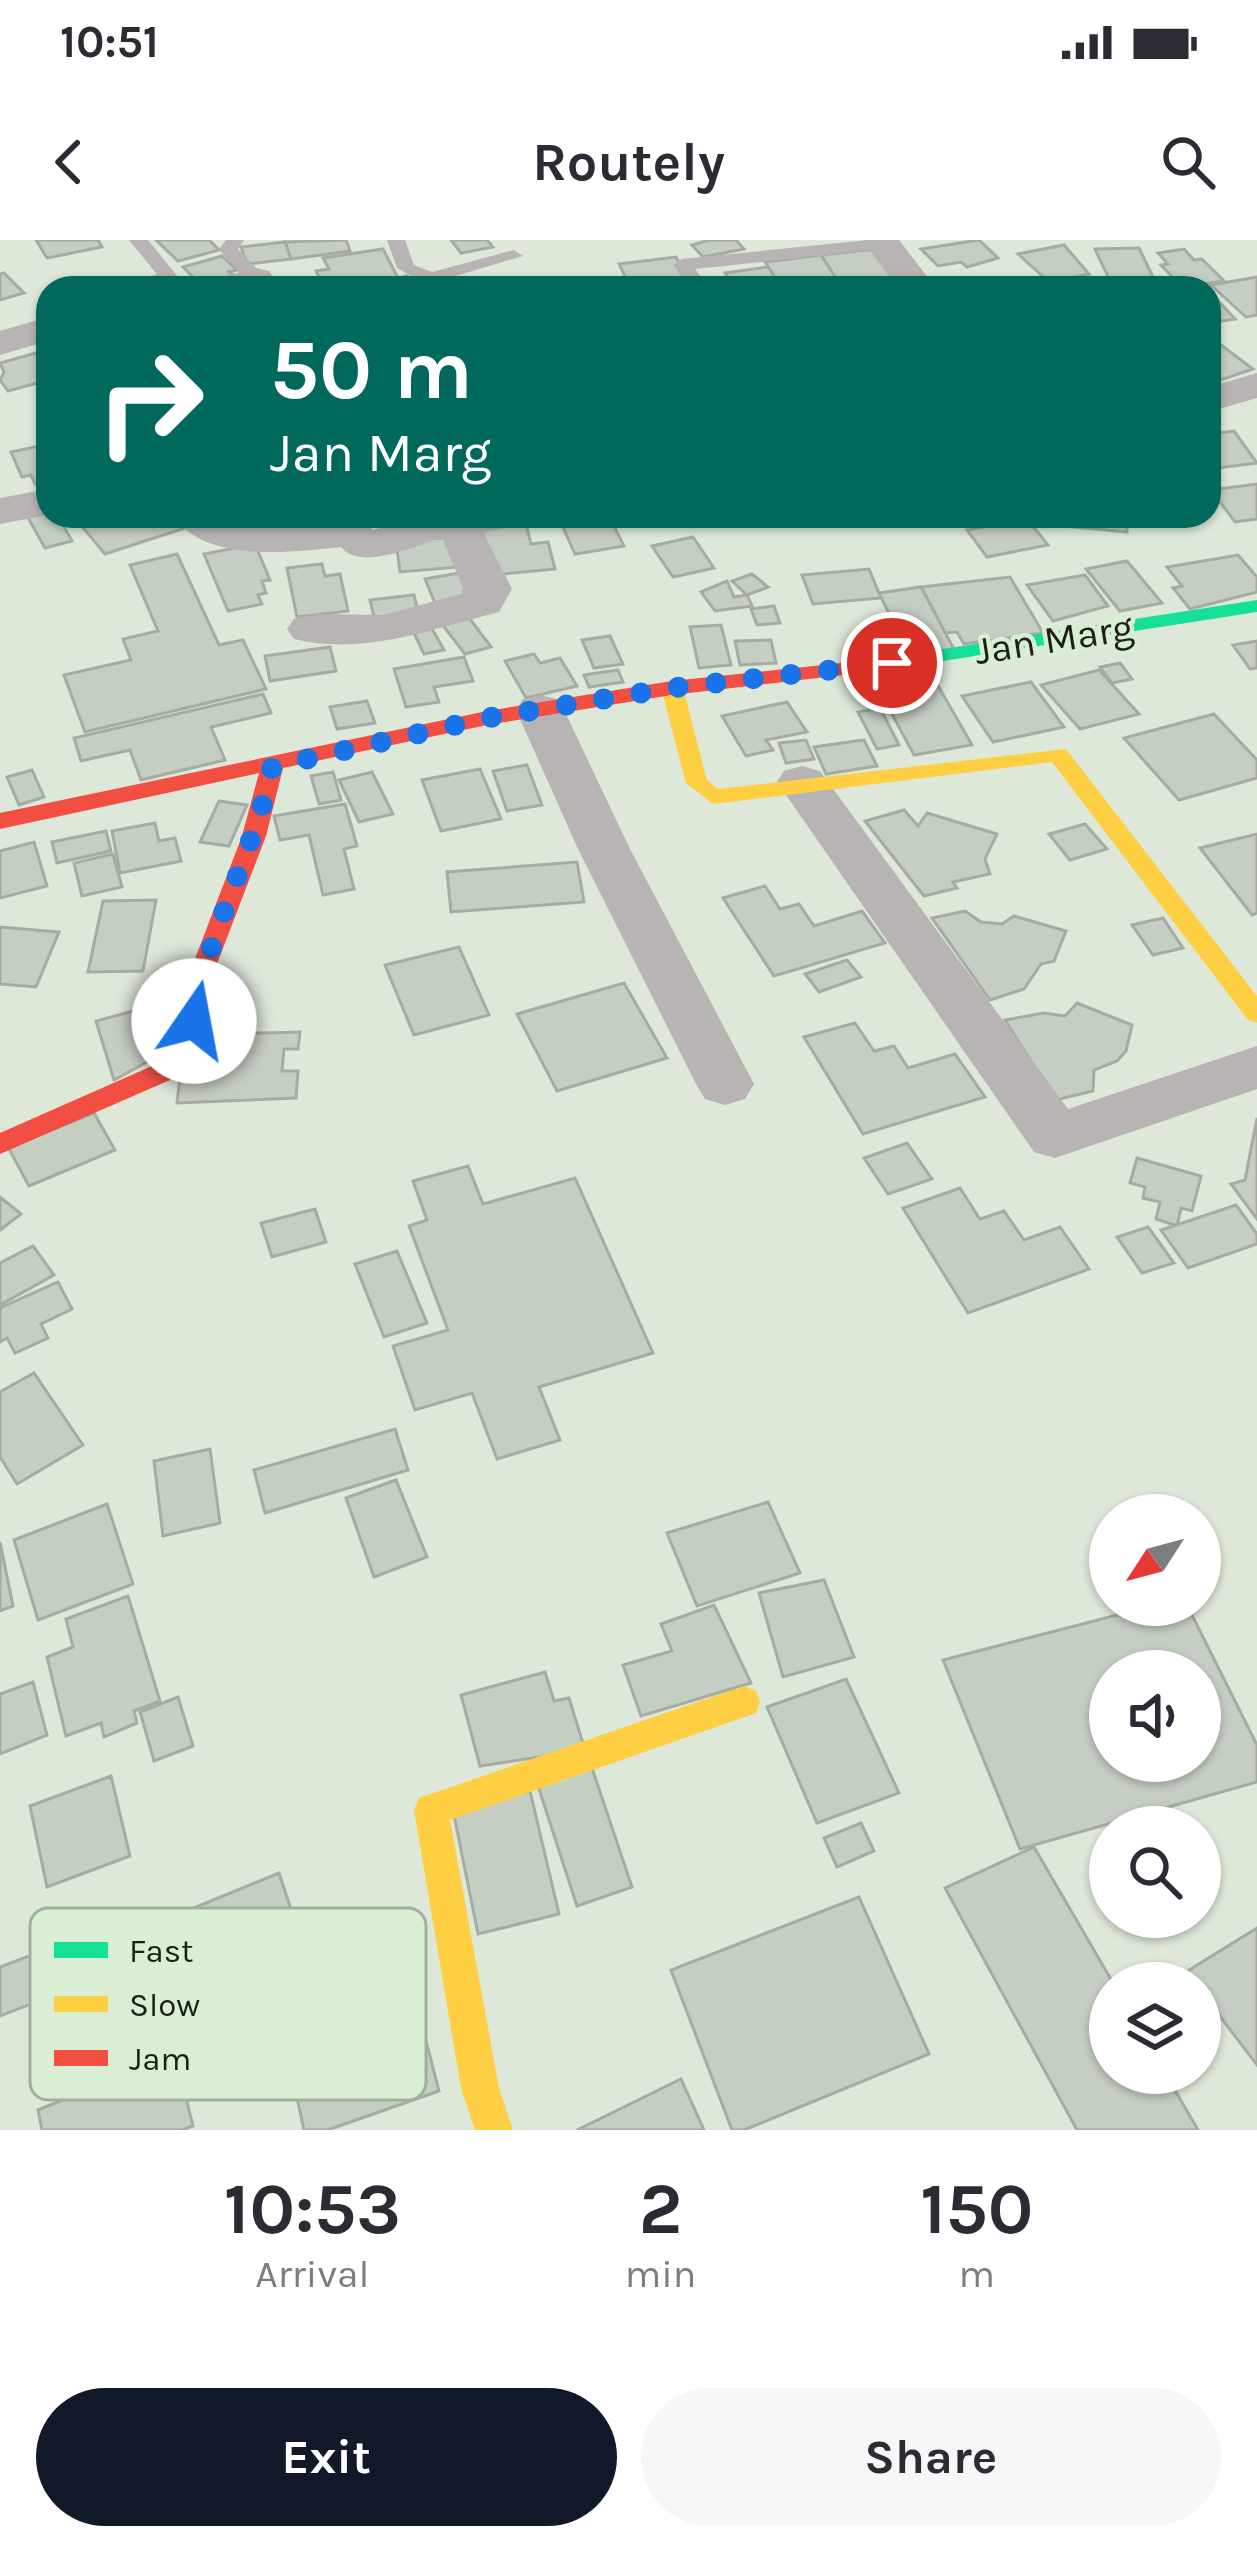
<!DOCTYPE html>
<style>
:root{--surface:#fff;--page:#f7f7f7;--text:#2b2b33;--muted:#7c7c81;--accent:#111827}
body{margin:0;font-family:Karla,sans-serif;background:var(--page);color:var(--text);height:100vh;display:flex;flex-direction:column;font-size:45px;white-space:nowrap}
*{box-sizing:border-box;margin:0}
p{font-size:39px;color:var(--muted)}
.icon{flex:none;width:66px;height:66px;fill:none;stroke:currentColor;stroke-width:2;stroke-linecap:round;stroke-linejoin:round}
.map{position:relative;height:1890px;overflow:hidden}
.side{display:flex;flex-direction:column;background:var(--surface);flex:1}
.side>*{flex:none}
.banner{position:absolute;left:36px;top:36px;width:1185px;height:252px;border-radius:36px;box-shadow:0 3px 9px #0004;background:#00695c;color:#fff;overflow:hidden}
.needle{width:78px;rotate:234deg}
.controls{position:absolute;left:1089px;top:1254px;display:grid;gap:24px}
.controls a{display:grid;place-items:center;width:132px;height:132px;border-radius:50%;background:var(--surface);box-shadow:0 3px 9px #0004;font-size:60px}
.pin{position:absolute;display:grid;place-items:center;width:102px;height:102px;color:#fff;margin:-51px;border:6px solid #fff;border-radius:50%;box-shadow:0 3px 12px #0007}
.me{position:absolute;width:132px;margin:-66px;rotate:12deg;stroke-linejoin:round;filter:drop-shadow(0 0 9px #0008)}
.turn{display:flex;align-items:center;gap:42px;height:252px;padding:0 36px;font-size:54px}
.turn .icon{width:156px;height:156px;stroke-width:2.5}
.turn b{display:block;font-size:84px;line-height:102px}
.eta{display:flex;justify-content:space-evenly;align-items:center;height:204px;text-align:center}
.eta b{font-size:72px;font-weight:700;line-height:84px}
.action{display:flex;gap:24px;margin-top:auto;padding:24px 36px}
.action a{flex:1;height:138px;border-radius:72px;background:var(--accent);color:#fff;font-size:48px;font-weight:700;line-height:138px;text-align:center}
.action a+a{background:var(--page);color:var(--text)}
.status{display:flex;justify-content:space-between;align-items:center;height:84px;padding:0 60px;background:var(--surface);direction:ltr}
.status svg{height:33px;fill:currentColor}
header{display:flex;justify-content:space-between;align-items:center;height:156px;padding:0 36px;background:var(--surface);font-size:54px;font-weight:700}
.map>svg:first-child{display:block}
</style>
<div class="status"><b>10:51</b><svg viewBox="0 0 49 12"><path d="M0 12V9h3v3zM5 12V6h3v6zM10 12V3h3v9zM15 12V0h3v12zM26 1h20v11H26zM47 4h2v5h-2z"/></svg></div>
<header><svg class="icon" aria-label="back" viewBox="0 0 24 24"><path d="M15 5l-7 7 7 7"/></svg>Routely<svg class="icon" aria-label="search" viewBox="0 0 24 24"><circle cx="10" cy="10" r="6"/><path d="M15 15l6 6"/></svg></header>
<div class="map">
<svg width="1257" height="1890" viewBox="0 0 1257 1890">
<rect width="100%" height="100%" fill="#dde8d9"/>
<g fill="#c5cec2" stroke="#a5ada2" stroke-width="3" fill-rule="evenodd">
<polygon points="36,0 98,0 102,7 47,18"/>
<polygon points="156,0 209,0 219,10 178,21"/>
<polygon points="346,0 350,11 291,19 285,2"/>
<polygon points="451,0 487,0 493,7 461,13"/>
<polygon points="709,0 736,0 744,9 703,17 692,5"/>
<polygon points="979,0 998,18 967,27 961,22 938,26 921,9"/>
<polygon points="285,2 291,19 247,24 241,7"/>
<polygon points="1064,5 1089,34 1049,42 1018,14"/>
<polygon points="1139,8 1153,37 1109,39 1095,9"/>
<polygon points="383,9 398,38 325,48 316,31 329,29 323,18"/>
<polygon points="876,9 899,42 842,48 821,15"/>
<polygon points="1184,9 1194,20 1202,19 1224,41 1182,47 1161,25 1168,24 1158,13"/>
<polygon points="821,15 841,46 782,48 765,22"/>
<polygon points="222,16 237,30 229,32 236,38 204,48 183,27"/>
<polygon points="676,17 693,48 631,48 619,24"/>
<polygon points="768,27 782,48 735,48 725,33"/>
<polygon points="4,33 24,53 0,60 0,34"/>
<polygon points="161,35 174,48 113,48"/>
<polygon points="407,36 413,48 333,48 398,38"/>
<polygon points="1257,37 1257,75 1246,77 1211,45"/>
<polygon points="1209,51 1235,79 1209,83"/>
<polygon points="1221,105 1253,129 1209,144 1209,109"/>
<polygon points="36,113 48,128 48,140 8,151 0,140 4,132 0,123"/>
<polygon points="1234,191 1257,223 1209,229 1209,194"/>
<polygon points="48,204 48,242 35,244 31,235 22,237 11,212"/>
<polygon points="1257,244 1257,279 1235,282 1211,250"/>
<polygon points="48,271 48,276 58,276 72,301 45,308 27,276"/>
<polygon points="142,276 147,281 182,276 191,286 105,314 74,277"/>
<polygon points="327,276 330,287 272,288 269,277"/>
<polygon points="329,276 390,276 392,281 340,289 337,278"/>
<polygon points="558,276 609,276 624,306 575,314"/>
<polygon points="1052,276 1127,276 1127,292 1052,285"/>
<polygon points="1027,279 1048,305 987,317 967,290"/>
<polygon points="525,280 531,304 548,302 555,329 492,335 481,284"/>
<polygon points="454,297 459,327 400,332 396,302"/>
<polygon points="693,297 714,328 673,337 652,306"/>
<polygon points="255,304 270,340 262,341 266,353 258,355 262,364 228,371 204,314"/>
<polygon points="177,314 219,405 243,400 266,449 85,492 64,435 131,420 123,399 158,391 130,325"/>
<polygon points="1238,315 1257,337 1257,352 1190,369 1173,348 1182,346 1167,327"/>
<polygon points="1127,321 1162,363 1120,371 1086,329"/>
<polygon points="322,324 325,336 340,334 348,371 297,377 287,328"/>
<polygon points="869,329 881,358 813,364 802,335"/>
<polygon points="471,331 479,348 464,351 469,362 437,368 425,339"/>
<polygon points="752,334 768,347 747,355 732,341"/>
<polygon points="1085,335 1108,366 1053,381 1027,345"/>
<polygon points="1010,337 1043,393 964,404 957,392 945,393 921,347"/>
<polygon points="727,341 734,357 747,355 752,366 715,371 701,352"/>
<polygon points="921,347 955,411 899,418 884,389 896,388 879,353"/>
<polygon points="414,355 420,379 376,385 370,360"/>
<polygon points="774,366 780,383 757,385 751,369"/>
<polygon points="464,371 491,407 465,414 438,379"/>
<polygon points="430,385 444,410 424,414 412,389"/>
<polygon points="721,385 731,425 699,428 690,387"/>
<polygon points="610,396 623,424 594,428 582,400"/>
<polygon points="771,400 776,423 740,425 735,401"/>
<polygon points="1257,401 1257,428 1250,429 1233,405"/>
<polygon points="330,407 336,431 270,441 265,416"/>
<polygon points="534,414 540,423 560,418 577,446 526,458 505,421"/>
<polygon points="464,417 473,441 434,447 439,462 406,467 394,429"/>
<polygon points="1120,423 1132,439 1112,443 1100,427"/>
<polygon points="618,430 623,442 589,447 584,435"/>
<polygon points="1099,430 1139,474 1080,489 1041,445"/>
<polygon points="933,437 972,505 914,515 877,446"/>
<polygon points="1031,442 1064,487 993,502 962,456"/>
<polygon points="263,454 271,473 211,487 225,520 141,540 130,510 81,521 74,498"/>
<polygon points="367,461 375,483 337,489 330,467"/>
<polygon points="787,462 807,492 766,500 773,510 746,516 722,476"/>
<polygon points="880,468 899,505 877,509 858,472"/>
<polygon points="1214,474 1257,520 1257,538 1179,560 1124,498"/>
<polygon points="806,500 814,519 786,523 779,503"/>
<polygon points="864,500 877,526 826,534 814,507"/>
<polygon points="527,525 542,565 507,571 493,531"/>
<polygon points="480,529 501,579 441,591 422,540"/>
<polygon points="32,530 44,557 19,565 7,537"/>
<polygon points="333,532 341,560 319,564 311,536"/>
<polygon points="372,532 393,574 359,582 339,540"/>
<polygon points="219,561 247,565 229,606 200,602"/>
<polygon points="345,564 357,606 344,609 354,649 323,655 309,595 280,600 274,576"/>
<polygon points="904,570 918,586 927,573 997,594 985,619 990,634 953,642 957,648 924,656 865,581"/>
<polygon points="155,583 159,601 175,598 181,621 120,633 112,591"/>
<polygon points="1085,584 1107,609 1070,620 1049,594"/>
<polygon points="106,591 111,611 57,623 52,602"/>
<polygon points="1257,594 1257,673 1252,675 1200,608"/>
<polygon points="34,602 47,646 0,658 0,611"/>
<polygon points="113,614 122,647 82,656 74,623"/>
<polygon points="577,622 584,662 451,672 447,632"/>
<polygon points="765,646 780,669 799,664 814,686 862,671 885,703 774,736 723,658"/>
<polygon points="156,660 143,731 88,732 103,661"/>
<polygon points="965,671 981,682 1002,684 1014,676 1066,691 1054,721 1041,724 1024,749 990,760 932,678"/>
<polygon points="1163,678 1183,708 1153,715 1132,685"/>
<polygon points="0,687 59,692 36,747 0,744"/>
<polygon points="459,707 489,775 414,795 385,725"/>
<polygon points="847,720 861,737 819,752 805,734"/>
<polygon points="624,743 667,818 557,851 517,774"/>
<polygon points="1077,763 1132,785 1126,811 1117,821 1094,830 1093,851 1055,860 1005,780 1044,773 1065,776"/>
<polygon points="159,764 174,807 114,840 96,781"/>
<polygon points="855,783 874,811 894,806 908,828 955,814 985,857 863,894 804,797"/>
<polygon points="300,792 298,809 284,809 282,831 298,831 296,858 177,863 182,819 218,818 220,794"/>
<polygon points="94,873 115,910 29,946 8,907"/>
<polygon points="1257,878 1257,979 1231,944 1245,940"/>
<polygon points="907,903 932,939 888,954 864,918"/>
<polygon points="1137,918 1201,936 1192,971 1181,968 1177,986 1156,979 1160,962 1143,958 1145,947 1130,943"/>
<polygon points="468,926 483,964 575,938 653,1113 539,1147 560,1200 497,1219 472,1153 415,1170 393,1106 448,1090 409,986 427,980 413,941"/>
<polygon points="960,948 980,979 1004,971 1024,1000 1060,987 1089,1029 968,1073 903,968"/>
<polygon points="0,957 21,974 0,990"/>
<polygon points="1236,965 1257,994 1257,1004 1188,1028 1161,990"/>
<polygon points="315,969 326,1002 272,1017 261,983"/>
<polygon points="1148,987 1174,1023 1142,1033 1117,997"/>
<polygon points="33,1006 54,1035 0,1065 0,1023"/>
<polygon points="397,1011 427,1083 384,1097 355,1024"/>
<polygon points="58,1042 72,1069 41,1084 48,1098 15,1113 7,1098 0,1102 0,1068"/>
<polygon points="34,1133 83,1205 17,1244 0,1217 0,1152"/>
<polygon points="395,1189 408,1230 265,1273 254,1230"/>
<polygon points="210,1209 220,1283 163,1296 154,1221"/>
<polygon points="396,1240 427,1317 374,1337 346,1258"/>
<polygon points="768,1262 800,1333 697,1366 667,1293"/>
<polygon points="107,1264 133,1344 38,1380 14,1300"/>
<polygon points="0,1302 13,1366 0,1371"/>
<polygon points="824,1340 854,1417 783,1437 759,1353"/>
<polygon points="128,1356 160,1461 134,1471 137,1483 104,1497 101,1483 66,1496 47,1417 73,1407 66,1379"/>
<polygon points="714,1365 751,1443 641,1476 623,1425 672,1411 661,1384"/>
<path d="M1156 1365H1187L1257 1505V1542L1020 1609 943 1420ZM1110 1431H1200V1521H1110Z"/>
<polygon points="545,1432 554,1461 569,1458 585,1510 480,1526 461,1455"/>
<polygon points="846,1439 899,1553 817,1583 767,1467"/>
<polygon points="33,1442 47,1495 0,1514 0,1454"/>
<polygon points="178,1457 193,1506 154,1521 140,1472"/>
<polygon points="592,1528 632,1647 577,1666 538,1546"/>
<polygon points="111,1536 130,1616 47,1647 30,1566"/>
<polygon points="530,1551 559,1674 478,1694 453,1570"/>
<polygon points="861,1583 874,1611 837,1627 824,1598"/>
<polygon points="1034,1607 1113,1743 1110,1833 1165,1833 1198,1890 1077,1890 945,1648"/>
<polygon points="279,1633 327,1779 219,1825 177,1675"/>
<polygon points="859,1657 929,1814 744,1890 732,1890 671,1730"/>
<polygon points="1257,1688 1257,1825 1200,1750 1200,1743 1186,1732"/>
<polygon points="97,1690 108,1734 0,1776 0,1727"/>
<polygon points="416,1762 439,1851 328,1890 304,1890 286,1806"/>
<polygon points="175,1814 193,1886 182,1890 42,1890 38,1870"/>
<polygon points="681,1839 704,1890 577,1890"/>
</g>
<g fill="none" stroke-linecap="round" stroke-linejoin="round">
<g fill="#b8b4b4" fill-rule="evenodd">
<polygon points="129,0 148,0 187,48 168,48"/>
<polygon points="226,0 244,0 238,9 263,35 263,43 249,43 222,13 219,9"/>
<polygon points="387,0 405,0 414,25 432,32 514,10 523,16 439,41 437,48 419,48 420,41 397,28"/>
<polygon points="869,0 892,4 883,9 695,29 709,48 690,48 673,25 682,19"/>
</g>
<g fill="#b8b4b4" fill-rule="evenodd">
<polygon points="862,0 899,0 936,48 898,48"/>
<polygon points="256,28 269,31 282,48 203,48 209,40"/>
<polygon points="48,77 48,101 0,115 0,91"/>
<polygon points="1257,133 1257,158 1209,172 1209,147"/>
<polygon points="48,249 48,275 0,284 0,258"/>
<path d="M173 276C226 276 274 287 328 282 345 281 360 277 373 290L425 276H533L526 285 483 292 512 349 499 372C431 389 364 416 294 399L287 389 294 379 318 374 383 375 465 353 442 298C415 305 362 332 341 307 291 312 207 324 173 276Z"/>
<polygon points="540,455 557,459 564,470 630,609 754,844 745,859 725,865 705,859 696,844 578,609 516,470 523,459"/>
<polygon points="802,526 820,531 1068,869 1257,806 1257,849 1055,918 1034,912 777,542 784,531"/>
</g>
<polygon fill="#16e098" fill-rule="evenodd" points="1257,360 1257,372 879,431 868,425 879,419"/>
<g fill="#ffcf43" fill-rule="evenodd">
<polygon points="672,441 683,448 707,540 718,549 1066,509 1257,756 1257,783 1248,780 1052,522 713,564 686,543 661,448"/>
<polygon points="744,1446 756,1451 760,1462 756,1473 450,1580 499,1848 513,1890 475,1890 461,1848 414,1570 419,1558"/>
</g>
<polygon fill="#f24e42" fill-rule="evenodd" points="879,419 890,425 886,430 672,455 487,485 283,528 266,596 212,737 207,781 195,814 170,840 0,914 0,893 152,826 171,809 181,781 188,737 242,596 259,533 0,589 0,573 487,471 672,441"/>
</g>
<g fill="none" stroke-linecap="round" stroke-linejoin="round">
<path stroke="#1a73e8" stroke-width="21" stroke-dasharray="0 37.8" d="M194 781C206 693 254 614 272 527L487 478 671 448 892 423"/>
</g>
<g text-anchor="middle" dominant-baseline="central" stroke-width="9" stroke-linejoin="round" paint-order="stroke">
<g font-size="39" fill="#192017" stroke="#daeed3">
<text transform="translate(1054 399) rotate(-9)">Jan Marg</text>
</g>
</g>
<rect x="30" y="1668" width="396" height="192" rx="18" fill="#daeed3" stroke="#a0b09b" stroke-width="3"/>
<rect x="54" y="1702" width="54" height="16" fill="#16e098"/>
<rect x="54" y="1756" width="54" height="16" fill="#ffcf43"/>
<rect x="54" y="1810" width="54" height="16" fill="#f24e42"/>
<g font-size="33" fill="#192017">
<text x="129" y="1722">Fast</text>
<text x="129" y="1776">Slow</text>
<text x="129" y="1830">Jam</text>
</g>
</svg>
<div class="controls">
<a><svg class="needle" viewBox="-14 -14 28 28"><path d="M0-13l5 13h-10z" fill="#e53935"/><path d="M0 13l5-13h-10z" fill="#7c7c81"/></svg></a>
<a><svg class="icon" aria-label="sound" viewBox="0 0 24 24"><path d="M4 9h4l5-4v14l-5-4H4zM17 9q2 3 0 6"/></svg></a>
<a><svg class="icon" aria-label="search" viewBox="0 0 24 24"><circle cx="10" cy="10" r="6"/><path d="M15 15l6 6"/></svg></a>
<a><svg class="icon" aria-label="layers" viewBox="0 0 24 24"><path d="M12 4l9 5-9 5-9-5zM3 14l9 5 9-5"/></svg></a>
</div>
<div class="pin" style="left:892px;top:423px;background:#d93025"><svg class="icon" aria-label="arrive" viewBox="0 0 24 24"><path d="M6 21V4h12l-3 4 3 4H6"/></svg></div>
<svg class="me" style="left:194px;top:781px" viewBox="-20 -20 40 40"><circle r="19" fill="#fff"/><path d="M0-13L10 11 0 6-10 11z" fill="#1a73e8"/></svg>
<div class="banner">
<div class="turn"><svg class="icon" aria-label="right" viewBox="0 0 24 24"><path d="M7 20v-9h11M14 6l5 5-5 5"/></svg><div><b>50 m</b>Jan Marg</div></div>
</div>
</div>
<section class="side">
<div class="eta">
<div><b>10:53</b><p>Arrival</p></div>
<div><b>2</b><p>min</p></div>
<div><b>150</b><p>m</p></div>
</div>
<div class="action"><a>Exit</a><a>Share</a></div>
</section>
